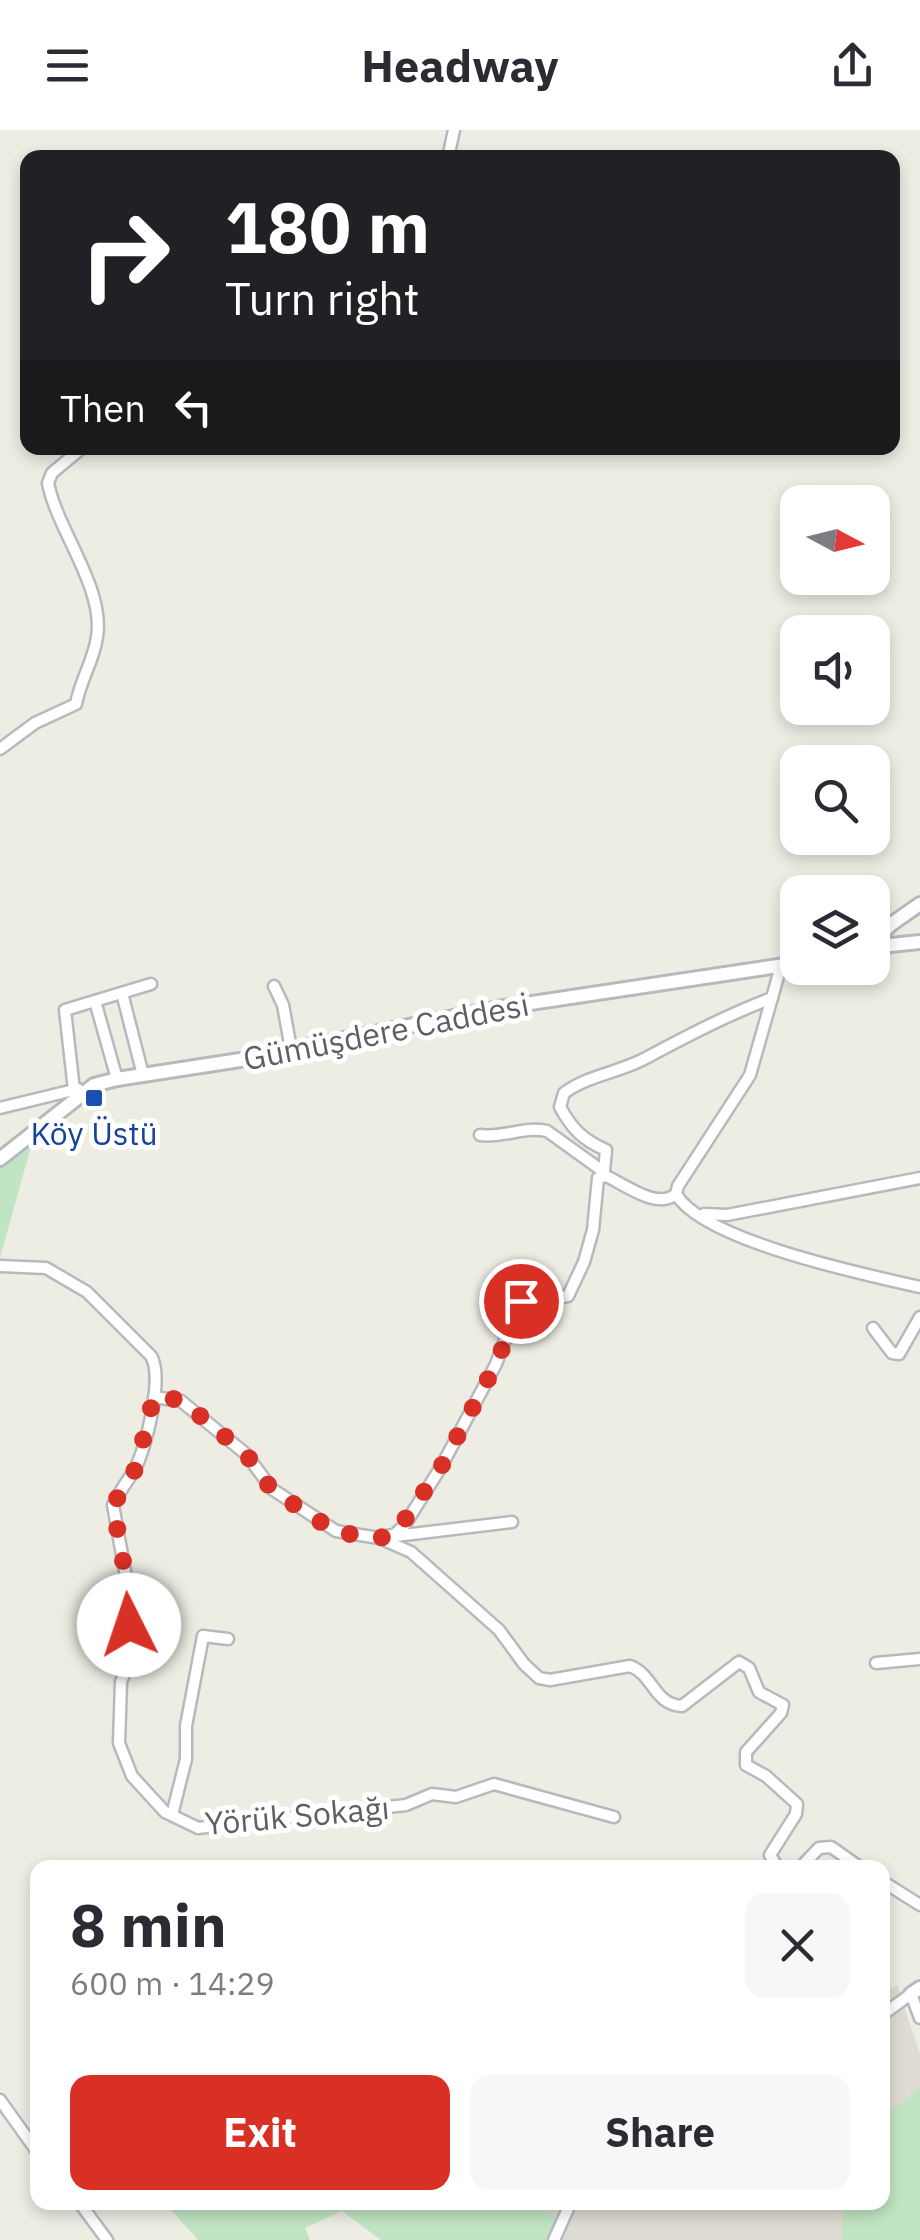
<!DOCTYPE html>
<meta charset="utf-8">
<style>
:root{--surface:#fff;--page:#f7f7f7;--text:#2b2b33;--muted:#7c7c81;--accent:#d93025}
body{margin:0;font-family:"IBM Plex Sans",sans-serif;background:var(--page);color:var(--text);height:100vh;display:flex;flex-direction:column;font-size:38px;white-space:nowrap}
*{box-sizing:border-box;margin:0}
p{font-size:32px;color:var(--muted)}
.icon{flex:none;width:55px;height:55px;fill:none;stroke:currentColor;stroke-width:2;stroke-linecap:round;stroke-linejoin:round}
.map{position:relative;flex:1;overflow:hidden}
.panel{position:absolute;left:30px;top:1730px;width:860px;height:350px;display:flex;flex-direction:column;background:var(--surface);border-radius:20px;box-shadow:0 5px 15px #0003}
.panel>*{flex:none}
.banner{position:absolute;left:20px;top:20px;width:880px;height:305px;border-radius:20px;box-shadow:0 5px 15px #0003;background:#202124;color:#fff;overflow:hidden}
.needle{width:65px;rotate:97deg}
.fabs{position:absolute;left:780px;top:355px;display:grid;gap:20px}
.fabs a{display:grid;place-items:center;width:110px;height:110px;border-radius:20px;background:var(--surface);box-shadow:0 5px 15px #0003;font-size:50px}
.pin{position:absolute;display:grid;place-items:center;width:85px;height:85px;color:#fff;margin:-42px;border:5px solid #fff;border-radius:50%;box-shadow:0 2px 10px #0007}
.me{position:absolute;width:110px;margin:-55px;rotate:356deg;stroke-linejoin:round;filter:drop-shadow(0 0 8px #0008)}
.turn{display:flex;align-items:center;gap:35px;height:210px;padding:0 40px;font-size:45px}
.turn .icon{width:130px;height:130px;stroke-width:2.5}
.turn b{display:block;font-size:70px;line-height:85px}
.then{display:flex;align-items:center;height:95px;padding:0 40px;background:#0003;gap:20px;font-size:38px}
.round{display:grid;place-items:center;flex:none;width:105px;height:105px;border-radius:20px;background:var(--page)}
.headline{display:flex;align-items:center;justify-content:space-between;height:170px;padding:0 40px}
h1{font-size:60px;font-weight:800;line-height:75px}
.primary-button{display:flex;gap:20px;margin-top:auto;padding:20px 40px}
.primary-button a{flex:1;height:115px;border-radius:20px;background:var(--accent);color:#fff;font-size:40px;font-weight:800;line-height:115px;text-align:center}
.primary-button a+a{background:var(--page);color:var(--text)}
header{display:flex;justify-content:space-between;align-items:center;height:130px;padding:0 40px;background:var(--surface);font-size:45px;font-weight:800}
.map>svg:first-child{display:block}
</style>
<header><svg class="icon" aria-label="menu" viewBox="0 0 24 24"><path d="M4 6h16M4 12h16M4 18h16"/></svg>Headway<svg class="icon" aria-label="share" viewBox="0 0 24 24"><path d="M12 15V3M7 8l5-5 5 5M5 13v7h14v-7"/></svg></header>
<div class="map">
<svg width="920" height="2110" viewBox="0 0 920 2110">
<rect width="100%" height="100%" fill="#eeede4"/>
<g fill="#dedcd2">
<polygon points="897,1855 920,1924 920,1957 883,1988 883,1863"/>
<polygon points="533,2073 843,2073 841,2110 554,2110 558,2089"/>
</g>
<g fill="#c1e5c3">
<polygon points="32,1013 0,1128 0,1038"/>
<polygon points="920,1957 920,2110 841,2110 843,2073 882,2072 883,1988"/>
<polygon points="533,2072 558,2089 554,2110 381,2110 342,2081 305,2098 310,2110 198,2110 165,2073"/>
</g>
<g fill="none" stroke-linecap="round" stroke-linejoin="round">
<defs>
<g id="minor">
<polyline points="448,28 454,0"/>
<path d="M0 619 35 593 76 574C80 551 94 530 97 507 105 458 57 400 48 353L52 343 82 318"/>
<path d="M781 836 750 945 678 1056 676 1064C703 1111 867 1145 920 1157"/>
<polyline points="274,856 283,875 291,919"/>
<polyline points="122,863 143,945"/>
<polyline points="95,871 117,949"/>
<polyline points="74,960 65,880 151,854"/>
<polyline points="0,978 78,959"/>
<path d="M480 1005C504 1008 524 996 547 1001L604 1042"/>
<path d="M604 1041 606 1020C583 1010 572 999 560 977L564 963C589 945 617 943 644 929 687 906 727 885 772 868"/>
<polyline points="704,1084 727,1085 920,1048"/>
<path d="M0 1136 46 1138 87 1162 151 1226C164 1247 146 1319 134 1341 126 1353 119 1362 113 1375L130 1469 129 1495 134 1518 121 1552 119 1613 132 1646 165 1682 198 1698 406 1675 432 1664 456 1667 494 1654 614 1687"/>
<polyline points="873,1198 892,1223 899,1224 920,1187"/>
<path d="M154 1267 181 1271 246 1324 272 1359 336 1401 379 1408 411 1422 499 1500 524 1534 539 1548 550 1550 630 1536C654 1545 653 1574 682 1576L739 1532 749 1538 759 1562 783 1575 781 1583 746 1622V1635L766 1646 797 1674 796 1684 770 1725 778 1738"/>
<path d="M512 1392 379 1408 395 1404 404 1396 441 1337 496 1234 526 1155 558 1168 568 1166 584 1132 593 1100 598 1048 606 1046C626 1055 657 1080 676 1064"/>
<polyline points="876,1533 920,1529"/>
<polyline points="172,1685 186,1629 186,1596 203,1506 228,1509"/>
<polyline points="800,1738 819,1718 831,1717 861,1738"/>
<polyline points="882,1751 920,1775"/>
<polyline points="882,1885 911,1864 920,1888"/>
<polyline points="0,1970 38,2023"/>
<polyline points="79,2072 107,2110"/>
<polyline points="554,2110 571,2072"/>
</g>
<g id="tertiary">
<polyline points="872,814 890,795 920,774"/>
<polyline points="872,817 920,812"/>
<polyline points="0,1029 94,955 117,949 240,930 498,878 798,833"/>
<polyline points="911,1864 920,1858"/>
</g>
</defs>
<use href="#minor" stroke="#b6b9be" stroke-width="15"/>
<use href="#tertiary" stroke="#b6b9be" stroke-width="18"/>
<use href="#minor" stroke="#fff" stroke-width="10"/>
<use href="#tertiary" stroke="#fff" stroke-width="12"/>
</g>
<g fill="none" stroke-linecap="round" stroke-linejoin="round">
<polyline stroke="#d93025" stroke-width="18" stroke-dasharray="0 32.4" points="129,1495 130,1470 113,1375 136,1338 154,1266 181,1270 246,1324 272,1360 336,1402 379,1408 395,1404 441,1337 496,1234 521,1171"/>
</g>
<rect fill="#1a4fb4" stroke="#fff" stroke-width="4" x="84" y="958" width="20" height="20" rx="5"/>
<g text-anchor="middle" dominant-baseline="central" stroke-width="10" stroke-linejoin="round" paint-order="stroke">
<g font-size="32" fill="#5c5f64" stroke="#fff">
<text transform="translate(386 901) rotate(-11)">Gümüşdere Caddesi</text>
<text transform="translate(297 1685) rotate(-5)">Yörük Sokağı</text>
</g>
<g font-size="32" fill="#164399" stroke="#fff">
<text x="94" y="1003">Köy Üstü</text>
</g>
</g>
</svg>
<div class="fabs">
<a><svg class="needle" viewBox="-14 -14 28 28"><path d="M0-13l5 13h-10z" fill="#e53935"/><path d="M0 13l5-13h-10z" fill="#7c7c81"/></svg></a>
<a><svg class="icon" aria-label="sound" viewBox="0 0 24 24"><path d="M4 9h4l5-4v14l-5-4H4zM17 9q2 3 0 6"/></svg></a>
<a><svg class="icon" aria-label="search" viewBox="0 0 24 24"><circle cx="10" cy="10" r="6"/><path d="M15 15l6 6"/></svg></a>
<a><svg class="icon" aria-label="layers" viewBox="0 0 24 24"><path d="M12 4l9 5-9 5-9-5zM3 14l9 5 9-5"/></svg></a>
</div>
<div class="pin" style="left:521px;top:1171px;background:#d93025"><svg class="icon" aria-label="arrive" viewBox="0 0 24 24"><path d="M6 21V4h12l-3 4 3 4H6"/></svg></div>
<svg class="me" style="left:129px;top:1495px" viewBox="-20 -20 40 40"><circle r="19" fill="#fff"/><path d="M0-13L10 11 0 6-10 11z" fill="#d93025"/></svg>
<div class="banner">
<div class="turn"><svg class="icon" aria-label="right" viewBox="0 0 24 24"><path d="M7 20v-9h11M14 6l5 5-5 5"/></svg><div><b>180 m</b>Turn right</div></div>
<div class="then">Then<svg class="icon" aria-label="left" viewBox="0 0 24 24"><path d="M17 20v-9H6M10 6l-5 5 5 5"/></svg></div>
</div>
<section class="panel">
<div class="headline"><div><h1>8 min</h1><p>600 m · 14:29</p></div><a class="round"><svg class="icon" aria-label="close" viewBox="0 0 24 24"><path d="M6 6l12 12M18 6L6 18"/></svg></a></div>
<div class="primary-button"><a>Exit</a><a>Share</a></div>
</section>
</div>
